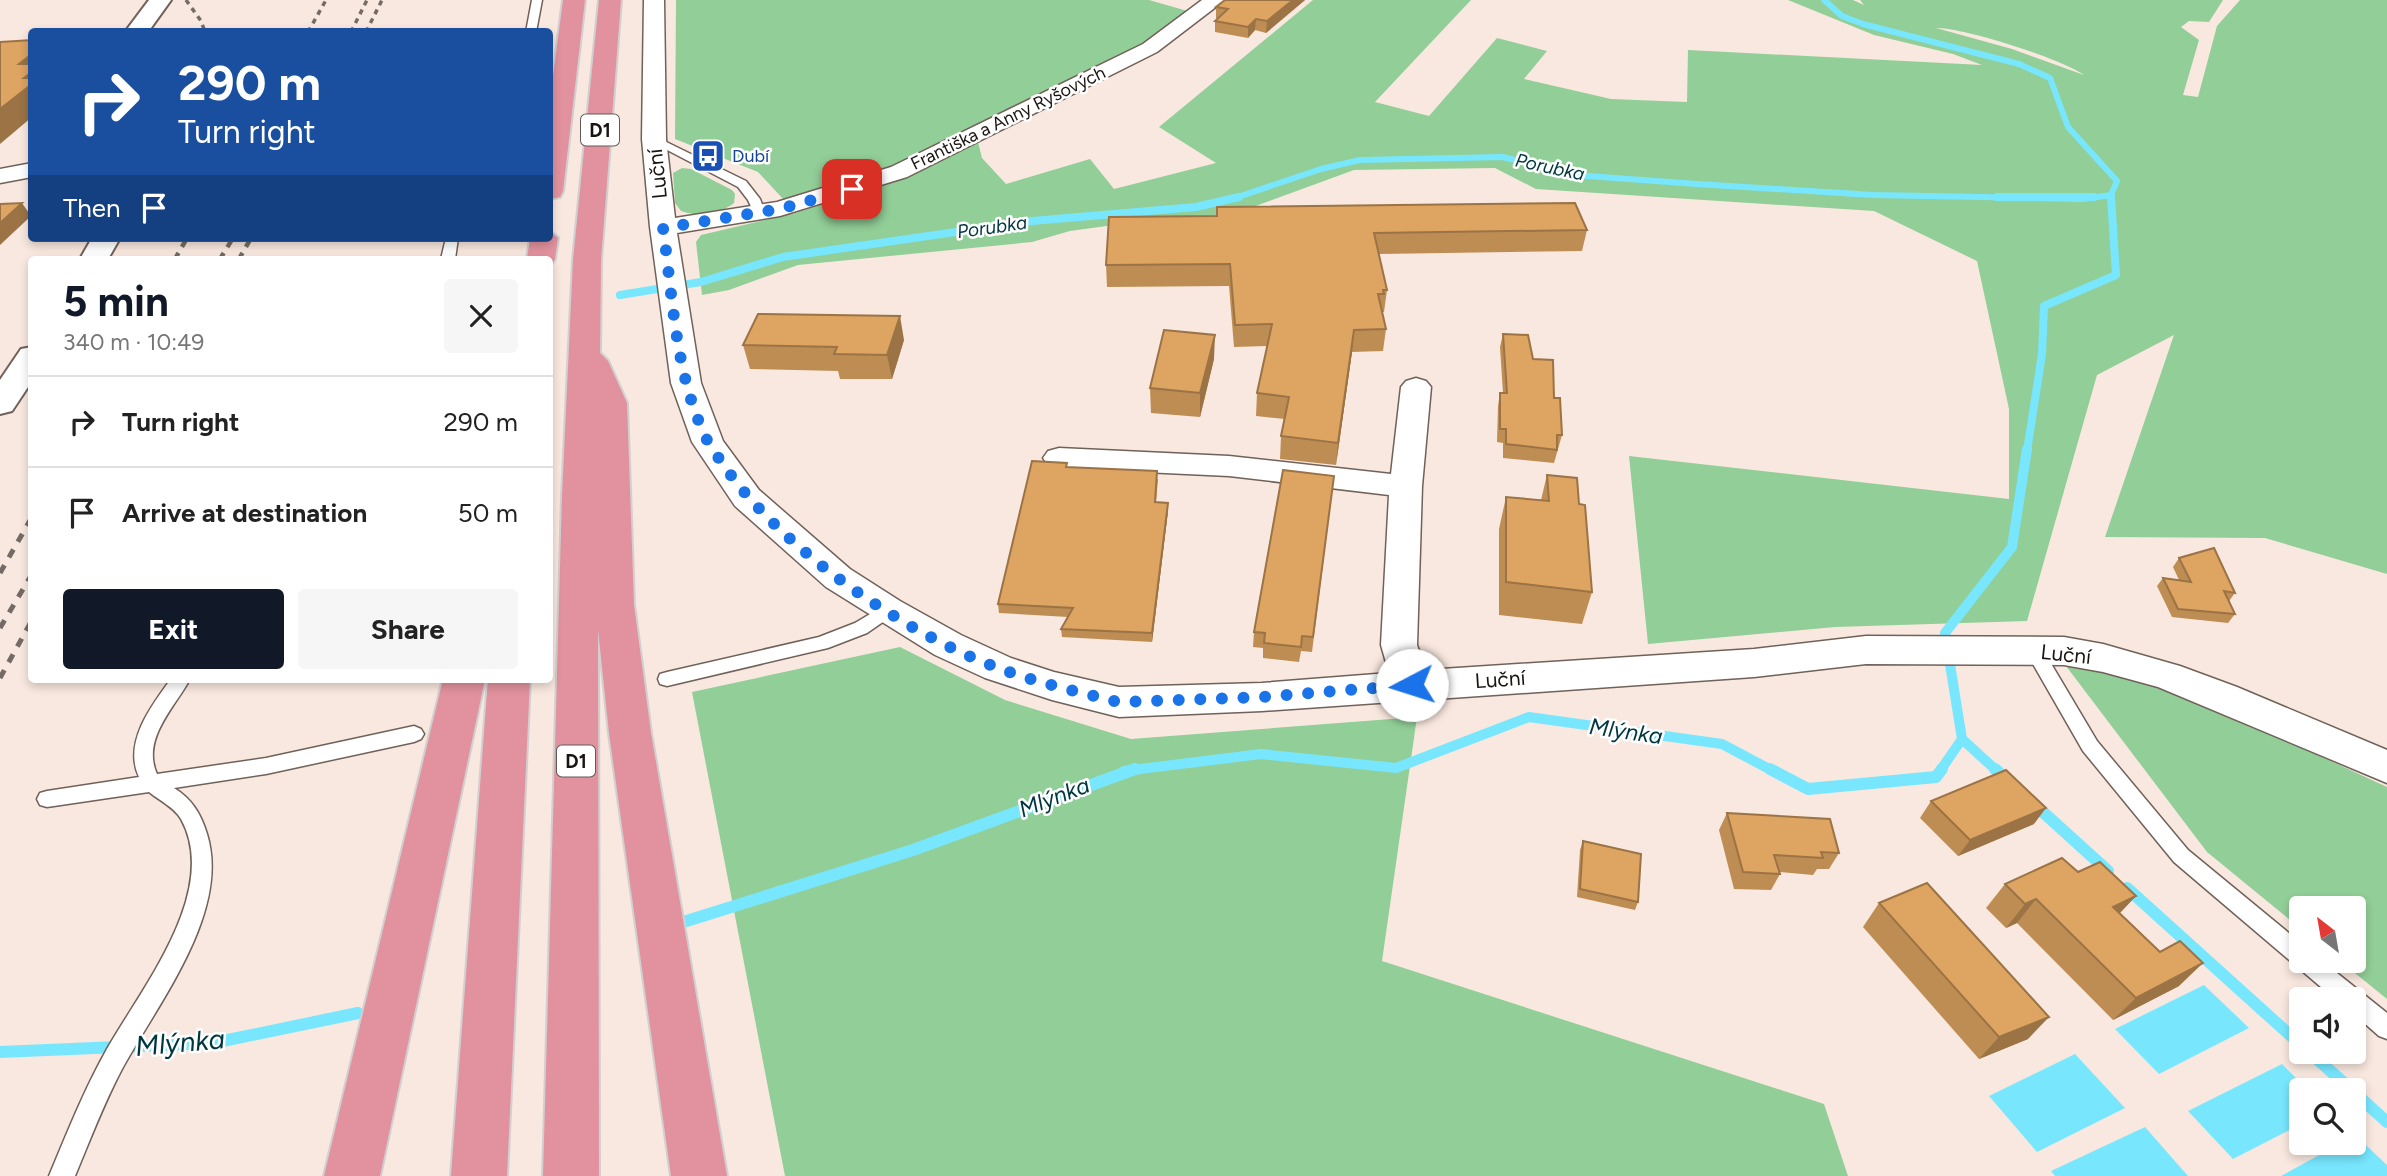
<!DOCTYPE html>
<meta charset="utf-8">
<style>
:root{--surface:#fff;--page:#f6f6f6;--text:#222;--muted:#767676;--line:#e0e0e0;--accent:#111827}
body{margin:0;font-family:Figtree,sans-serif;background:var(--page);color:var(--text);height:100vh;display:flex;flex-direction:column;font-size:26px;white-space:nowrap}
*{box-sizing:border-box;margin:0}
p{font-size:23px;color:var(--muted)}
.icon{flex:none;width:38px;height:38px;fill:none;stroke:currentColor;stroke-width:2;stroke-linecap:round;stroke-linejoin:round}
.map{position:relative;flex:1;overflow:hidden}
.details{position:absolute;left:28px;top:256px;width:525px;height:427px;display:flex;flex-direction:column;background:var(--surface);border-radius:7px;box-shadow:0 4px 10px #0003}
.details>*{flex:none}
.guide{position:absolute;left:28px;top:28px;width:525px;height:214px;border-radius:7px;box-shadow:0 4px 10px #0003;background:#1a4fa0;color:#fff;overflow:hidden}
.needle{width:46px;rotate:329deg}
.buttons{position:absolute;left:2289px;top:896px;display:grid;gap:14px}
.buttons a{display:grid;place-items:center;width:77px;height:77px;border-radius:7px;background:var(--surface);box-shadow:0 4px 10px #0003;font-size:35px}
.pin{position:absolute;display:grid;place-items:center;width:60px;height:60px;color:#fff;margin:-30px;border-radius:14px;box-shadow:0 4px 10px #0006}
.me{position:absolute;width:77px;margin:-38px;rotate:265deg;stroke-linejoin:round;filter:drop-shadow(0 0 5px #0008)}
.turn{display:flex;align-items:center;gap:24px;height:147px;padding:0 35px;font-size:32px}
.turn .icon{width:91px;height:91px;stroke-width:2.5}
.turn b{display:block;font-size:49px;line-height:60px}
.then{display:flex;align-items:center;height:66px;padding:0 35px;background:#0003;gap:14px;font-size:26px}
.round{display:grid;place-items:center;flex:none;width:74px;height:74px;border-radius:7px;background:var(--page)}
.overview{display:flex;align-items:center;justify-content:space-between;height:119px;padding:0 35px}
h1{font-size:42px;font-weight:700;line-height:52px;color:var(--accent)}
.action{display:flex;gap:14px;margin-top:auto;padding:14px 35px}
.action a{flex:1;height:80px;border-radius:7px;background:var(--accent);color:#fff;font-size:28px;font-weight:700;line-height:80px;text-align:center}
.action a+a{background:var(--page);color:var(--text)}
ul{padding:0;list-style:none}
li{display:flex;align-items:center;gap:21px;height:91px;padding:0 35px;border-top:2px solid var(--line)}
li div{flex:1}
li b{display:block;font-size:26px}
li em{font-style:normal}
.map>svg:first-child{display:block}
</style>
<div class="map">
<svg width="2387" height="1176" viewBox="0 0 2387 1176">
<rect width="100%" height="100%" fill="#f9e8df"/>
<g fill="#92ce97" fill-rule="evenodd">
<polygon points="676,0 1149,0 1191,12 1136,51 894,166 784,200 758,172 675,139"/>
<path d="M1313 0H1471L1375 102 1429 116 1497 38 1547 51 1524 79 1611 99 1687 102 1688 50 1982 65 1953 54 1874 35 1788 0H1853L1864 5 1860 0H2223L2209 22 2189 21 2181 27 2199 40 2183 95 2198 97 2217 26 2240 0H2387V574L2265 538 2105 537 2174 335 2097 375 2027 621 1835 627 1648 644 1629 456 2009 499V409L1977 261 1874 211 1536 189 1495 168 1354 170 1212 222 1121 224 1070 231 1032 242 798 265 729 290 702 295 696 242 701 235 795 213 894 182 978 142 982 158 1006 184 1090 159 1114 189 1216 163 1159 127ZM1936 28C1962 27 2062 59 2084 75L2012 49Z"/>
<path d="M682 168 691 169 732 190 735 194 734 203C718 215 699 217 681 211L675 203 673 173Z"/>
<polygon points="900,647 1005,700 1131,739 1417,717 1382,961 1824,1104 1848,1176 785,1176 692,692"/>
<polygon points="2066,666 2117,671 2212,706 2387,787 2387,999 2340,961 2354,961 2354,908 2301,908 2301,929 2207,852"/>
</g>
<g fill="#78e7fe">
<polygon points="2204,985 2249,1028 2159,1074 2115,1029"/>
<polygon points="2075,1054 2125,1108 2037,1152 1989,1096"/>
<polygon points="2282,1064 2308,1090 2301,1090 2301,1124 2233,1159 2188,1111"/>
<polygon points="2145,1127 2188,1176 2055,1176 2051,1171"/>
<polygon points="2355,1135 2387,1165 2387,1176 2281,1176 2341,1143 2354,1143"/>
</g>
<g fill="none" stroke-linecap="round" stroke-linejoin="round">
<g stroke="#78e7fe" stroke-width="6">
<polyline points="2111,195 2111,199"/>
<polyline points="1232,199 1321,169 1360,160 1503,157 1574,175 1697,184 1874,195 2083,199 2111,195 2117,181 2068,127 2050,78 2019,64 1863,24 1842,16 1824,0"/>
</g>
<g stroke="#78e7fe" stroke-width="8">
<polyline points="1997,197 2094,197"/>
<polyline points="620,295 701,282 783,257 1032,221 1196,207 1239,197"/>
<polyline points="2027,451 2042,354 2044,306 2116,275 2111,197"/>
</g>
<g stroke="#78e7fe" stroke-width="10">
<polyline points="1962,739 1997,771"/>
<polyline points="1124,771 1261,754 1396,768 1529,717 1722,744 1773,771"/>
<polyline points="1940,771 1962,739 1945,633 2012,547 2027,449"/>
</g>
<g stroke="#78e7fe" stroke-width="12">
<polyline points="1770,769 1808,789 1936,777 1942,769"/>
<polyline points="1995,769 2007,780"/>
<polyline points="2034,804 2108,871"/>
<polyline points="2127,888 2301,1045"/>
<polyline points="677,924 913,850 1135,769"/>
<polyline points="0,1052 213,1043 358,1013"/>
<polyline points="2309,1052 2352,1090"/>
<polyline points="2354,1092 2387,1122"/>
</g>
<defs>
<g id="service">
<polygon points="532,0 542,0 536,32 526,32"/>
<polygon points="654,136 746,181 760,199 765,212 763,215 755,215 748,200 738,187 650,141 648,139"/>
<polygon points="446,238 458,238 455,259 441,259"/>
<polygon points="887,604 893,605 896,610 893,615 867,633 828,648 667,686 660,684 658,679 660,674 667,672 819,637 855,623"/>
<polygon points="2034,643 2040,645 2097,741 2188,850 2301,943 2301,961 2322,961 2387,1013 2387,1039 2379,1036 2354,1014 2354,999 2335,999 2174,862 2083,751 2025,650 2028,645"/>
<path d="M171 679H190C175 707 141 739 157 774L266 758 414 726 421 729 424 734 421 739 414 742 266 774 174 788C192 799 201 814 207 834 231 912 158 1003 122 1069 104 1103 90 1140 75 1176H49C67 1133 84 1090 107 1049 141 989 221 891 181 819 174 807 160 801 149 792L47 807 40 805 37 799 40 793 47 791 139 777C123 743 151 706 171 679Z"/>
</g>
<g id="minor">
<polygon points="644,0 664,0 666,139 675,218 777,202 891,167 1143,44 1202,0 1225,0 1157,52 907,177 780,216 677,233 701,383 723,441 759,490 850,569 900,601 961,635 1011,658 1054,672 1119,687 1262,683 1389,673 1381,645 1389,495 1229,476 1059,468 1048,465 1043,458 1048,451 1059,448 1229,456 1391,474 1401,387 1406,381 1416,378 1426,381 1431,387 1422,486 1417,645 1426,670 1754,649 1866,636 2064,637 2103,644 2180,666 2237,687 2387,750 2387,783 2158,687 2103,672 2064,665 1866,664 1754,677 1262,711 1119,717 1052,700 985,678 935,655 826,587 735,506 692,442 671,383 650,227 642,139"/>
<polygon points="32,163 32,177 0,183 0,169"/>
</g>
<g id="tertiary">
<polygon points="149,0 171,0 148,32 125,32"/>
<polygon points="92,238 120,238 108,259 80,259"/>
<polygon points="32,347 32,381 12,411 0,414 0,380 21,349"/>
</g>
<g id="motorway">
<polygon points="563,0 585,0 563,191 560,197 550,199 550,99"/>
<polygon points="599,0 621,0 601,260 600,353 608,361 627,403 634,605 651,733 727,1176 671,1176 609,733 598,630 599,1176 543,1176 562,496 573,260"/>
<polygon points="550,231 558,238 555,259 551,265 550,259 527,259 530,238 550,238"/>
<polygon points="443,679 485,679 380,1176 324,1176"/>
<polygon points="488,679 530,679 507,1176 451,1176"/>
</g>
</defs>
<use href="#service" stroke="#706159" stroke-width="3"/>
<use href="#minor" stroke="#706159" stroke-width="3"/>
<use href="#tertiary" stroke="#706159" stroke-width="4"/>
<use href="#motorway" stroke="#d1d0d0" stroke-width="4"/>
<use href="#service" fill="#fff" fill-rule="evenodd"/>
<use href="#minor" fill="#fff" fill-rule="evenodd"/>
<use href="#tertiary" fill="#fff" fill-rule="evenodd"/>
<use href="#motorway" fill="#e2929e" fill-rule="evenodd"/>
<g stroke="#756b66" stroke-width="3.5" stroke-dasharray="5 5" stroke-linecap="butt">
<polyline points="186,0 201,21 205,32"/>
<polyline points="308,32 326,0"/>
<polyline points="351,32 367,0"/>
<polyline points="366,32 382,0"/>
</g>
<g stroke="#756b66" stroke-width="4.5" stroke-dasharray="7 7" stroke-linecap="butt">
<polyline points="175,259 187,238"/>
<polyline points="220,259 233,238"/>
<polyline points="239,259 251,238"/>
</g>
<g stroke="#756b66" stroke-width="5" stroke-dasharray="9 9" stroke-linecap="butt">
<polyline points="0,573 32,517"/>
<polyline points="0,628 32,574"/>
<polyline points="0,678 32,620"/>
</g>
</g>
<g fill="#be8d54">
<polygon points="1305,0 1266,33 1255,30 1248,38 1215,32 1215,21 1217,18 1216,18 1216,7"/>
<polygon points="1217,207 1587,230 1582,251 1379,254 1387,290 1384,312 1382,312 1386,329 1383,351 1352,352 1336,465 1280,459 1281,436 1285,419 1256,416 1257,393 1267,346 1234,347 1229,286 1107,287 1106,265 1216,216"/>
<polygon points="1503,334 1533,359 1554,398 1562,435 1554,463 1503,458 1503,443 1497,442 1498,406 1500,393 1503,393 1500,347"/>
<polygon points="904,340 892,379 840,379 838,371 750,369 743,345"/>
<polygon points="1214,359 1200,417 1151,413 1150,388"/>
<polygon points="1067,467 1158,479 1156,502 1168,511 1152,642 1062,637 1061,629 1068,617 999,613 998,604"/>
<polygon points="1547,475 1579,504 1592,592 1582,624 1499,615 1499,529 1506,497 1541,500"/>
<polygon points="1334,476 1312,652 1301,651 1299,662 1263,658 1263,648 1253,647 1254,632"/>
<polygon points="2179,558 2235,593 2229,601 2235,614 2228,623 2172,617 2157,586 2163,578 2179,580 2173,567"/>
<polygon points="1931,801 2034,824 1958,856 1920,818"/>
<polygon points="1727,813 1839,853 1829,869 1817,869 1813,875 1780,872 1780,874 1771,890 1734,889 1719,830"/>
<polygon points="1583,841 1638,902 1635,910 1577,897 1580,850"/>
<polygon points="2078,872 2136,896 2120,913 2179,986 2113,1020 2017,923 2006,928 1986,908 2005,884"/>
<polygon points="1879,903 2028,1039 1979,1059 1863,927"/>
</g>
<g fill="#9b7345">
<polygon points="1293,0 1305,0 1266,33 1267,21"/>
<polygon points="1256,19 1255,30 1248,38 1248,27"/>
<polygon points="32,54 32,117 0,144 0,109 19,64"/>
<polygon points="22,203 31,216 0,245 0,223"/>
<polygon points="900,316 904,340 892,379 887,355"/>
<polygon points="1354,330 1352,352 1336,465 1338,443"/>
<polygon points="1215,335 1214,359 1200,417 1200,393"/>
<polygon points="1168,503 1168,511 1152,642 1152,633"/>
<polygon points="2046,808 2034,824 1958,856 1970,840"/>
<polygon points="2136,896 2114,919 2113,907"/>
<polygon points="2036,899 2017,923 2006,928 2025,904"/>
<polygon points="2203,963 2179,986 2113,1020 2136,998"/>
<polygon points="2049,1017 2028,1039 1979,1059 1999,1037"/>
</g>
<g fill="#dda462" stroke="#9b7345" stroke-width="2">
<polygon points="1225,0 1293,0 1267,21 1256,19 1248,27 1215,21 1228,9 1216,7"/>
<polygon points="32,40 32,54 19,64 32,64 32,72 24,78 32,78 32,84 0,109 0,42"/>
<polygon points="22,203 0,223 0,204"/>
<polygon points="1575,203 1587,230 1374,233 1387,290 1383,290 1384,294 1378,294 1386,329 1354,330 1338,443 1281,436 1289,397 1257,393 1272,324 1235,325 1230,264 1106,265 1109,217 1217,216 1217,207"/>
<polygon points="758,314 900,316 887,355 834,354 837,347 743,345"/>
<polygon points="1164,330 1215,335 1200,393 1150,388"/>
<polygon points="1503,334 1528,335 1533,359 1553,360 1554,398 1560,398 1562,435 1557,435 1557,450 1506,444 1506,429 1500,429 1500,393 1507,393"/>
<polygon points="1032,461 1067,463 1066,467 1157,471 1155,502 1168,503 1152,633 1061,629 1073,608 998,604"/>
<polygon points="1283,470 1334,476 1313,637 1302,636 1301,647 1264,643 1265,633 1254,632"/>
<polygon points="1547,475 1577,478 1579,504 1585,505 1592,592 1506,582 1506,497 1549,501"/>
<polygon points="2214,548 2235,593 2224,591 2235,614 2178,609 2163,578 2191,582 2179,558"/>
<polygon points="2006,770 2046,808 1970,840 1931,801"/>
<polygon points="1727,813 1830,819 1839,853 1821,852 1823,858 1774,855 1780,874 1743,872"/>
<polygon points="1583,841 1641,854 1638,902 1580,889"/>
<polygon points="2062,858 2078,872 2100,862 2136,896 2113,907 2160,952 2180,941 2203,963 2136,998 2036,899 2025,904 2005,884"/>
<polygon points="1927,883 2049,1017 1999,1037 1879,903"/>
</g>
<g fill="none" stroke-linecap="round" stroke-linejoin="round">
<path stroke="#1a73e8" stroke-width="12" stroke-dasharray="0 21.6" d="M852 189 780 209 663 228C673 298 675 375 707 440 712 450 719 458 725 467 783 550 905 634 1001 669 1039 683 1079 692 1118 702L1262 697 1412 685"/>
</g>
<defs>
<symbol id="bus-square" viewBox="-11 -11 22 22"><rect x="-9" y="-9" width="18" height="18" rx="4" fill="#1a4fb4" stroke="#fff"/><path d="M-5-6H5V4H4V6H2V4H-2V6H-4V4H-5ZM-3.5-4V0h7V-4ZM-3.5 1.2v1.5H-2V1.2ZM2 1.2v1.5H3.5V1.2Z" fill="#fff"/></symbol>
</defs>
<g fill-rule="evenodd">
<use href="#bus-square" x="689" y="137" width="38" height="38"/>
</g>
<g text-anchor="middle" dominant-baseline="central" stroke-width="5" stroke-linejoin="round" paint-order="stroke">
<g font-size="18" fill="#1b1512" stroke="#fff">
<text transform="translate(1008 118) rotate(-26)">Františka a Anny Ryšových</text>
</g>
<g font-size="18" fill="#164399" stroke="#fff" text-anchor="start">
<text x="732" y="156">Dubí</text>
</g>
<g fill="#fff" stroke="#5f5b59" stroke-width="2">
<rect x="581" y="114.5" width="38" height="31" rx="5"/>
<rect x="557" y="745.5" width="38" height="31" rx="5"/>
</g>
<g font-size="19" font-weight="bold" fill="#1b1512">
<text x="600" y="130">D1</text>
<text x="576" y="761">D1</text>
</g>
<g font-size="19" font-style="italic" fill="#00363f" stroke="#fff">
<text transform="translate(1550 167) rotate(12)">Porubka</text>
<text transform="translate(992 227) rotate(-8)">Porubka</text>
</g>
<g font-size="21" fill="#1b1512" stroke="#fff">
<text transform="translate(657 174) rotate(-96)">Luční</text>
<text transform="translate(2066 654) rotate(6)">Luční</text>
<text transform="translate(1500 679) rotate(-4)">Luční</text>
</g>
<g font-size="23" font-style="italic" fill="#00363f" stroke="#fff">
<text transform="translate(1626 731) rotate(8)">Mlýnka</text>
<text transform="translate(1054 797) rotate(-21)">Mlýnka</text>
</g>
<g font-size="28" font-style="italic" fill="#00363f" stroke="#fff">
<text transform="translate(180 1042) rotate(-5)">Mlýnka</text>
</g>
</g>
</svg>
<div class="buttons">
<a><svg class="needle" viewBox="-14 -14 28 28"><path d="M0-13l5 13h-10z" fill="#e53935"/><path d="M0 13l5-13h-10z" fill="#767676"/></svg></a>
<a><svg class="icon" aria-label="sound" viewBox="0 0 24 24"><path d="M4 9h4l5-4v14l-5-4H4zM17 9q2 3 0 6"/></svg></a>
<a><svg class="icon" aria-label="search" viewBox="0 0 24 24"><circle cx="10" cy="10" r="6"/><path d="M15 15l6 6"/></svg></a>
</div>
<div class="pin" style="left:852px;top:189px;background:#d93025"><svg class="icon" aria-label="arrive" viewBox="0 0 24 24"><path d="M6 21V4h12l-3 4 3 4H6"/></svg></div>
<svg class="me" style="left:1412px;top:685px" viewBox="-20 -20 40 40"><circle r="19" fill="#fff"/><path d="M0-13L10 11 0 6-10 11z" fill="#1a73e8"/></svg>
<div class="guide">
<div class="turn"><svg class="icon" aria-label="right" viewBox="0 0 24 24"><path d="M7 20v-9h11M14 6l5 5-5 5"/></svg><div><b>290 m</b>Turn right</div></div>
<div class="then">Then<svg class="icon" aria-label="arrive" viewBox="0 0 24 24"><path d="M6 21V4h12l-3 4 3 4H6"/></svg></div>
</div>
<section class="details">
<div class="overview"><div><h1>5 min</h1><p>340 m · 10:49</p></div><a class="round"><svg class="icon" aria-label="close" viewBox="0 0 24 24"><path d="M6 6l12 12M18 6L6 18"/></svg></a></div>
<ul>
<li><svg class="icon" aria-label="right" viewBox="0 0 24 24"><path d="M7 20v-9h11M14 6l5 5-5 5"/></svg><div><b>Turn right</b></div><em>290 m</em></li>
<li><svg class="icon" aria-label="arrive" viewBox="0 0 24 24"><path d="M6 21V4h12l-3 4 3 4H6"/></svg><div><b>Arrive at destination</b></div><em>50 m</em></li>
</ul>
<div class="action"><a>Exit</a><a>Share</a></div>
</section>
</div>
